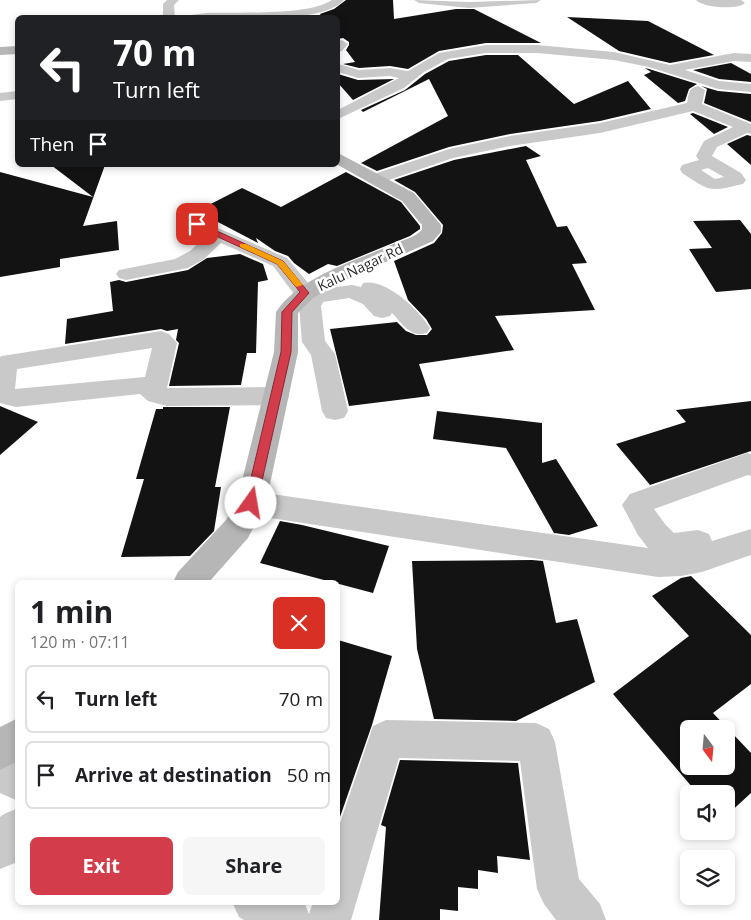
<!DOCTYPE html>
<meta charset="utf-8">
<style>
:root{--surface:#fff;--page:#f6f6f6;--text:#202124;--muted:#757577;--line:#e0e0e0;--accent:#d33d4b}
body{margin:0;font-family:"Open Sans",sans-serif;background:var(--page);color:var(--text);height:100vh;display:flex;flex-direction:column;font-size:19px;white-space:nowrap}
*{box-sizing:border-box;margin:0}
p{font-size:16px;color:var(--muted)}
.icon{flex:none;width:28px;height:28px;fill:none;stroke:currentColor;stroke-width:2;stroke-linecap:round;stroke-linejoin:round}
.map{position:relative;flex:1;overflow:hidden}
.panel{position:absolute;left:15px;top:580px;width:325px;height:325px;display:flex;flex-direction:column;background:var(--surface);border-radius:8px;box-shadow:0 2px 8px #0003}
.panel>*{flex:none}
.banner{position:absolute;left:15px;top:15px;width:325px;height:152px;border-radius:8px;box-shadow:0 2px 8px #0003;background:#202124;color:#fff;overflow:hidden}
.needle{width:32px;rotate:164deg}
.fabs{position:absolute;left:680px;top:720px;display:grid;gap:10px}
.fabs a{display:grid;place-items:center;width:55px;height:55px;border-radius:8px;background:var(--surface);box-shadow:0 2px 8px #0003;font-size:25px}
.pin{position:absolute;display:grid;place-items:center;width:42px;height:42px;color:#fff;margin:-21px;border-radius:10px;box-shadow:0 2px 8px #0006}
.me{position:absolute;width:55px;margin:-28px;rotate:13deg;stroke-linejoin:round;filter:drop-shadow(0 0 4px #0008)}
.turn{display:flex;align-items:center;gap:18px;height:105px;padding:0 15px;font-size:22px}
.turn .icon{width:65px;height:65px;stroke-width:2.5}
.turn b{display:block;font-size:35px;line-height:42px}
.then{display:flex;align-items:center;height:48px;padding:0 15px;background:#0003;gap:10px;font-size:19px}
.round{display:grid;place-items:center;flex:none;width:52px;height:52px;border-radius:8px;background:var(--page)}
.headline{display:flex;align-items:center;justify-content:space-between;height:85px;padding:0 15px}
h1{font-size:30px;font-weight:700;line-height:38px}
.button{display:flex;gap:10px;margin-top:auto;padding:10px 15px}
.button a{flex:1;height:58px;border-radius:8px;background:var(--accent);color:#fff;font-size:20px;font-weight:700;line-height:58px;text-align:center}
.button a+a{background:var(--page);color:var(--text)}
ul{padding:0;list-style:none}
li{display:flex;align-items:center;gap:15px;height:68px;margin:0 10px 8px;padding:0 5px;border:2px solid var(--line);border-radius:8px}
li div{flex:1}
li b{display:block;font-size:19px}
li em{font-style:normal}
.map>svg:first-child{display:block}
</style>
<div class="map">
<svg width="751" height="920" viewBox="0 0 751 920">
<rect width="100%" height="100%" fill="#fff"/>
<g fill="#131313" fill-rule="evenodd">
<polygon points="346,0 393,0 394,19 456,9 474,9 541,43 486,43 439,51 408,69 390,66 359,68 343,64 355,62 346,50 349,45 349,42 343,38 338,39 338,18 322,18 320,14 334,9"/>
<polygon points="567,17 648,21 714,55 670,63 619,51"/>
<polygon points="486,55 518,55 574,104 628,81 651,109 600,121 510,134 449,147 377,171 361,163 448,116 429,79 363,112 361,110 405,90 425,74 449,61"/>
<polygon points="731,63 751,74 751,82 719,79 693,70"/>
<polygon points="645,68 649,69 697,84 689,89 685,101 678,103 644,75 651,72"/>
<polygon points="338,74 358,80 394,79 353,100 338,83"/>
<polygon points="701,86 718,91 751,94 751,122 704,103 707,89"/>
<polygon points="693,113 728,127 714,134 690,114"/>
<polygon points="747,135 751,136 751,165 727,144"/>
<polygon points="526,146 541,156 526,160 557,227 567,226 587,263 572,264 595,310 495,316 514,350 419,364 430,396 349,406 330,329 397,322 406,331 416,335 427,335 432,329 426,319 408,300 394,261 434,243 442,233 443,225 415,192 394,180 454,160"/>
<polygon points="51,165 105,165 83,226 117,221 119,250 60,259 60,267 0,277 0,172 93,197"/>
<polygon points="346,172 401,202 420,226 420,229 410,236 337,266 328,264 309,274 294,263 288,256 275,251 256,238 258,243 197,211 242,188 281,207"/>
<polygon points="740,220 751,234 751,289 716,292 689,249 712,248 693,221"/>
<polygon points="240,254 263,264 268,280 258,282 256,353 247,353 241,385 169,386 179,343 176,340 178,329 167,331 161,329 65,344 67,319 113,311 110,282 119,280 126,282 188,270 207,258"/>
<polygon points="751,401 751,451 650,485 616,444 686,422 676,410"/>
<polygon points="0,406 38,422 0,455"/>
<polygon points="163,407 230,407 215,487 221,487 214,531 190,556 121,557 144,479 136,479 156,409 163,409"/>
<polygon points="437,411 542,423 542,463 556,459 598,526 569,535 554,533 506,448 433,439"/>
<polygon points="280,521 302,525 389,546 373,593 260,563"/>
<polygon points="532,560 543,561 556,623 577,619 595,682 516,721 434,719 417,649 412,561"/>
<path d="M691 576 751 635V684L713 713 751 753V793L726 816V794H698L613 694 689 636 652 596 681 578ZM689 729H726V766H689Z"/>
<polygon points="338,640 392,656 372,725 340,817 338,817"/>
<polygon points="400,760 518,763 530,860 497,856 498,873 478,870 478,889 458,887 458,911 440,909 440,920 379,920 386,827 381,825"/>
</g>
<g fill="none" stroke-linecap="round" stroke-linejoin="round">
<g fill="#c9c9c9" fill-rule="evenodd">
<polygon points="167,0 179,0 174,5 175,18 163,18 163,4"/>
<path d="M332 0H344C323 25 220 18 187 18L192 15 205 13C235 12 309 16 332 0Z"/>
<polygon points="414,0 469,2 541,0 536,3 469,8 419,3"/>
<path d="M696 0H741L745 3C738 10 703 8 696 0Z"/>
<polygon points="342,40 348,44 342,51 338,52 338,41"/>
<polygon points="486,45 537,45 614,52 670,65 734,53 751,54 751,62 734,61 685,70 719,81 751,84 751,92 718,89 649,67 614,60 537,53 486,53 448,59 424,72 404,88 338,119 338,110 399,78 390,76 358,78 338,72 338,64 359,70 390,68 408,71 439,53"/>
<path d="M698 86 705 90 702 104 751 124V134L747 133 717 147 712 156 741 173 746 180 743 184C709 192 711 192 682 173L680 169 682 165 699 160 696 156 704 141 733 127 693 111 600 133 510 146 453 158 377 184 371 183 368 179 371 175 449 149 510 136 600 123 687 103C689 94 688 88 698 86ZM708 168 724 177 715 179 701 170Z"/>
<polygon points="18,91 18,99 0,101 0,93"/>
<path d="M197 219 287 258 314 290 352 285 361 287 363 283C386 278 419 310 430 328L427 333C410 338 403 324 392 313L390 316 382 318 374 316 363 304 349 298 323 302 321 306 325 341 335 354 348 411 344 418 335 420 326 418 322 411 311 355 302 342 299 306 303 299 297 298 273 266 221 243 204 259 188 268 126 280 119 278 116 274 119 270 175 259 190 251 206 236 190 229 188 225 190 221Z"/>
<path d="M161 331 169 334 177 343 167 388 276 387 285 390 289 396 285 402 276 405 167 406 148 401 140 394 16 407 0 403V357L2 356ZM152 348 145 377 15 389 17 369Z"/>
<polygon points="747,453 751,454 751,476 748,475 654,509 665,524 674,533 698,530 709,534 712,541 751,529 751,555 702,572 681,576 658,577 251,515 241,511 236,503 241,495 251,491 648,548 638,535 622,505 630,494"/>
<polygon points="386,720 536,723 549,729 555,742 579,879 600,904 606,920 556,920 544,904 537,889 520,761 399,758 351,920 244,920 239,917 232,902 301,902 305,904 309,914 313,902 338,902 338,829 373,726"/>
<polygon points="0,752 18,760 18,801 0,793"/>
<polygon points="18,808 18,860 15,863 0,869 0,817 4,814"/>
</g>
<g fill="#b6b6b6" fill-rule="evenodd">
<polygon points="18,46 18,54 0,55 0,47"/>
<path d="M338 153 414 193 441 225V232L433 241 332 286 313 298 298 313V352L266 503 248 538 209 582H173L178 572 226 520 237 501 274 352 276 312C299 277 353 262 391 245 400 241 414 238 422 230V225L402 201 338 165Z"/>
<polygon points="18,718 18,761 0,770 0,727"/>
</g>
</g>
<polygon fill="#d33d4b" stroke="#892831" points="197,222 283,261 309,293 292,312 291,352 257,503 255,506 247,506 245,503 281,352 282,312 300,292 277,264 194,226 194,223"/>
<polygon fill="#f59e0b" points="240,244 246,244 283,261 303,285 296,287 277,264 240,247"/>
<g text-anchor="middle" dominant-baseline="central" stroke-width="5" stroke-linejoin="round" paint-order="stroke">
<g font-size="14" fill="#2c2c2c" stroke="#fff">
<text transform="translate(360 267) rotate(-25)">Kalu Nagar Rd</text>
</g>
</g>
</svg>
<div class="fabs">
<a><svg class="needle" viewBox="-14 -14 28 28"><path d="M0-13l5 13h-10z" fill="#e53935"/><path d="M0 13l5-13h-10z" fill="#757577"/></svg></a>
<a><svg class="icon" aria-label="sound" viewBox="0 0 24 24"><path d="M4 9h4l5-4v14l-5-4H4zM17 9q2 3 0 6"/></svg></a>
<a><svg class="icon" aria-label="layers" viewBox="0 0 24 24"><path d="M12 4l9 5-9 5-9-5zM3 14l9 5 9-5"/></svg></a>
</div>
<div class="pin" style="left:197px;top:224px;background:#d93025"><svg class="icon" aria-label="arrive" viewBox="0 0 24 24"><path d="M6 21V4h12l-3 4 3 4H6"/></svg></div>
<svg class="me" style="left:251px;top:503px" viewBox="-20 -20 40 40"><circle r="19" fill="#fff"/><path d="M0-13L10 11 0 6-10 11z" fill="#d33d4b"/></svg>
<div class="banner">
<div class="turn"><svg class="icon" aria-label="left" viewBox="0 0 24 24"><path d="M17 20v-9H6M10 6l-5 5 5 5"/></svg><div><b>70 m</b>Turn left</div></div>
<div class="then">Then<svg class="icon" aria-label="arrive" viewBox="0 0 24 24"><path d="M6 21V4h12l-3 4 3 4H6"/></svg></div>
</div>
<section class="panel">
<div class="headline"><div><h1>1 min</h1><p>120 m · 07:11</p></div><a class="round" style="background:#d93025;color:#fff"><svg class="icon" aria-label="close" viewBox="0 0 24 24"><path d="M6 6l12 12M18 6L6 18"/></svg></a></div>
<ul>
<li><svg class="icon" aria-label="left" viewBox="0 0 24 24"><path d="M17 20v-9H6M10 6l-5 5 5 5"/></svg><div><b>Turn left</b></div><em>70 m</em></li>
<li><svg class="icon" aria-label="arrive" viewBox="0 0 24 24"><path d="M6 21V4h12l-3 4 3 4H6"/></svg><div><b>Arrive at destination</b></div><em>50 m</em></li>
</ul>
<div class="button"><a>Exit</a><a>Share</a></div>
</section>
</div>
